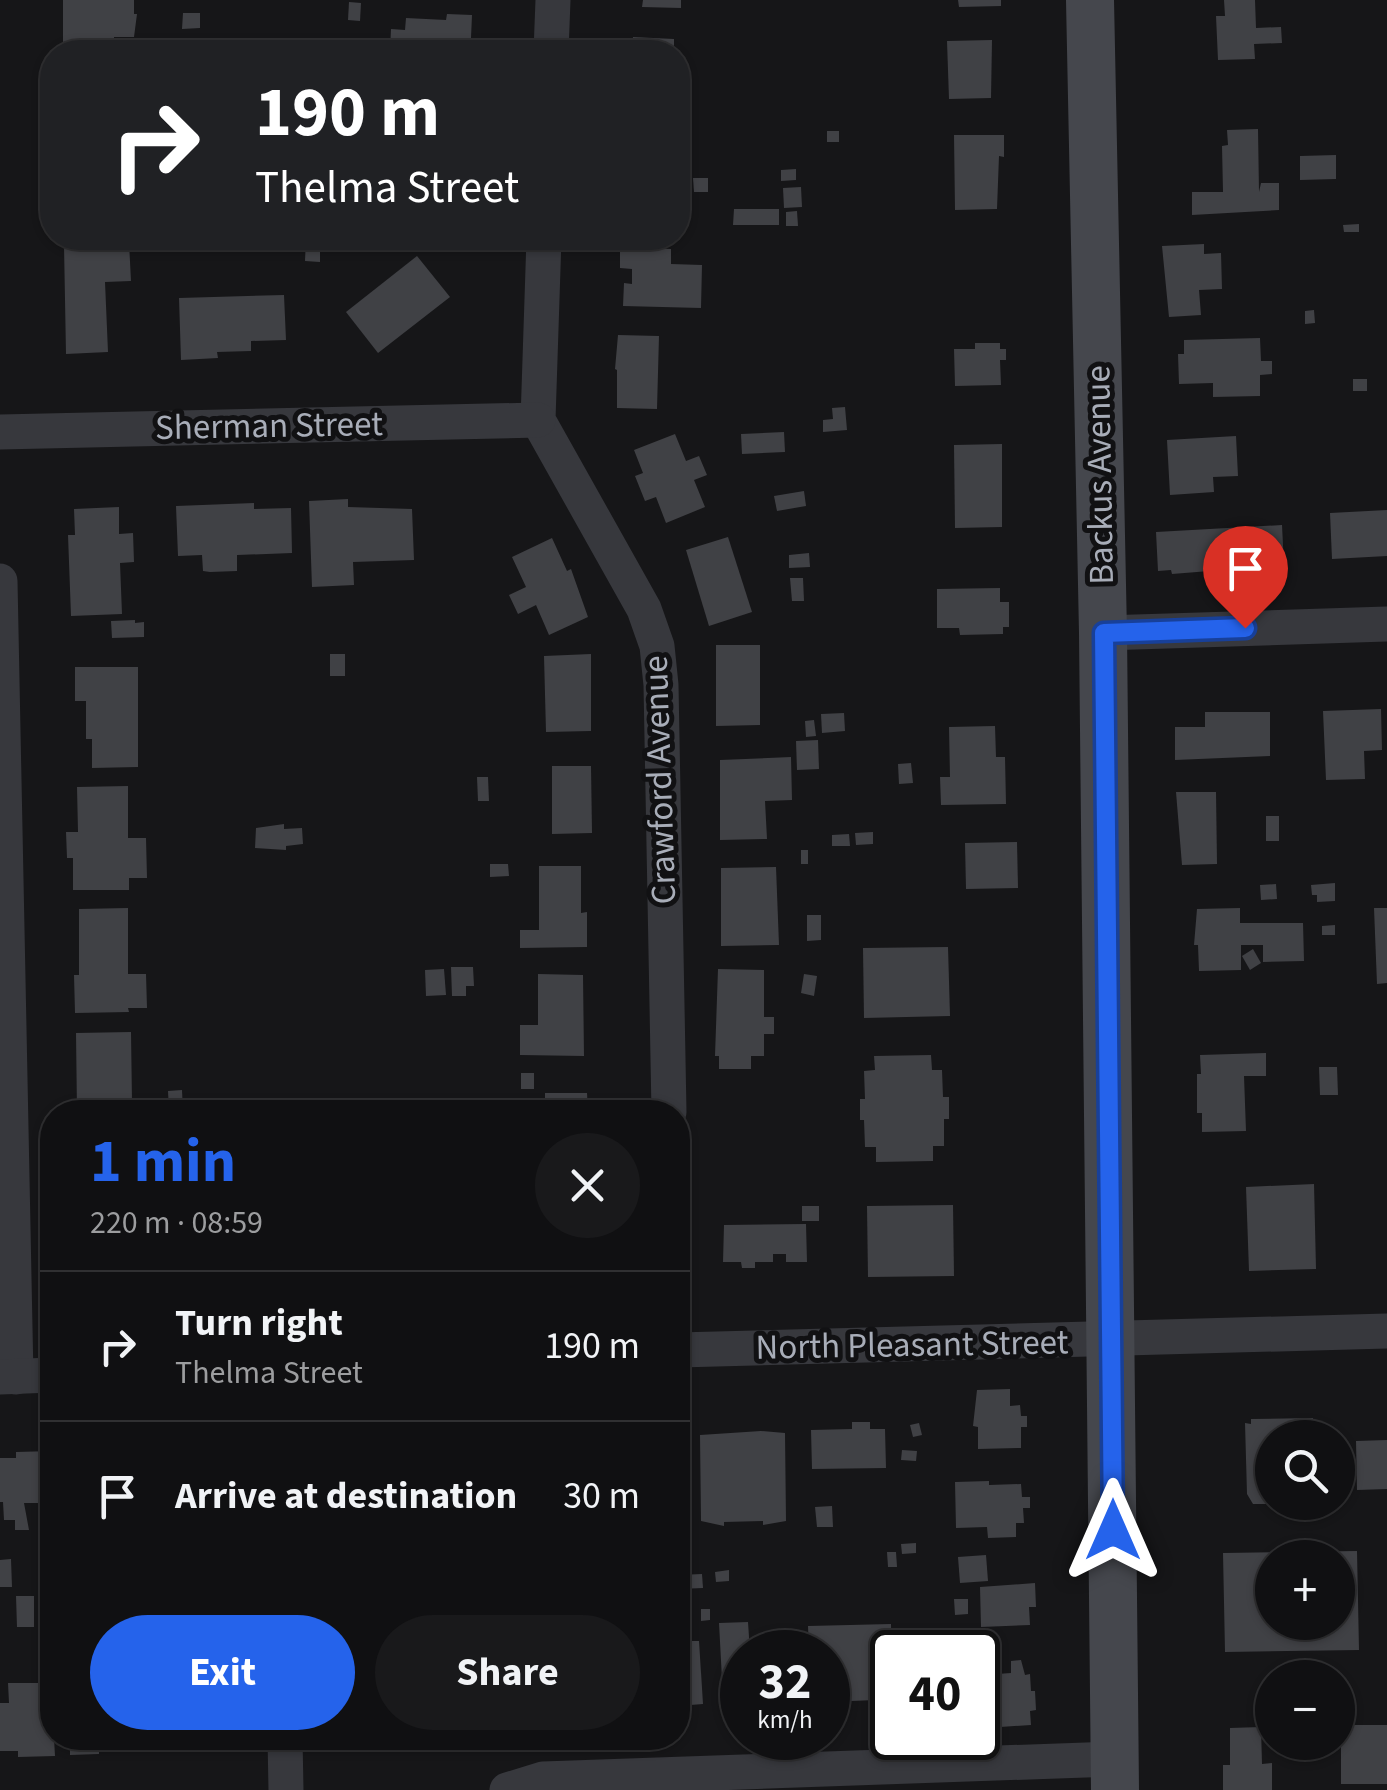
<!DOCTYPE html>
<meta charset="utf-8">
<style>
:root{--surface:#101012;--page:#19191b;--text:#f1f3f6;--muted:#9c9d9f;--line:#303032;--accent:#2563eb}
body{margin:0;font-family:"Source Sans 3",sans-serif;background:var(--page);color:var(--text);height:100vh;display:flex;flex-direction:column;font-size:38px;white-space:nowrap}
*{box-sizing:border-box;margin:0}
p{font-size:32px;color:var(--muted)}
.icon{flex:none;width:55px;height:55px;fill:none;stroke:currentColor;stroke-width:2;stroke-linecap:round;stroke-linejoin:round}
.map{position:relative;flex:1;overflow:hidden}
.drawer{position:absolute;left:40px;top:1100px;width:650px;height:650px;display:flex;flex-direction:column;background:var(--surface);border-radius:40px;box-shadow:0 2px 8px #0004,0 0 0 2px var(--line)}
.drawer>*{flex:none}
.hud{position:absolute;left:40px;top:40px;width:650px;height:210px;border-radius:40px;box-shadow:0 2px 8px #0004,0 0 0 2px var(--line);background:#202124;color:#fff;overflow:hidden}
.controls{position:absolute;left:1255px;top:1420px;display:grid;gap:20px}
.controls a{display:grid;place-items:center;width:100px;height:100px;border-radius:50%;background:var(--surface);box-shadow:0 2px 8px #0004,0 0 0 2px var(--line);font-size:50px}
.speed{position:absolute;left:720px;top:1630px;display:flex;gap:20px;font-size:50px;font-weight:700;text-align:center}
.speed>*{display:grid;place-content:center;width:130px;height:130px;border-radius:50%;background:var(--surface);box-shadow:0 2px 8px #0004,0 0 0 2px var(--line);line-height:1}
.speed small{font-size:25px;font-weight:400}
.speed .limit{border:5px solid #111;border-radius:15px;background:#fff;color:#111}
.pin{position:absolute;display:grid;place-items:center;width:85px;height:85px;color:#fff;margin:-102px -42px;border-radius:50% 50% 50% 0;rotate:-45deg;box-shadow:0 0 10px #0007}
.pin .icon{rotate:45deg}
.me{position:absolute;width:110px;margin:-55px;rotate:0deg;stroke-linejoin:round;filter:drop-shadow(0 0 8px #0008)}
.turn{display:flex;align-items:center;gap:35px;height:210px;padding:0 50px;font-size:45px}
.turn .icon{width:130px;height:130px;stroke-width:2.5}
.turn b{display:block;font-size:70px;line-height:85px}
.round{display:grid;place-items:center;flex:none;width:105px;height:105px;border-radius:52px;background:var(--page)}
.overview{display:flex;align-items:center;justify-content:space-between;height:170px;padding:0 50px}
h1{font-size:60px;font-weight:700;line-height:75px;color:var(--accent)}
.cta{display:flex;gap:20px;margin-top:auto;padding:20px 50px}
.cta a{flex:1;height:115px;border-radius:60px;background:var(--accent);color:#fff;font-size:40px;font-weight:700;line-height:115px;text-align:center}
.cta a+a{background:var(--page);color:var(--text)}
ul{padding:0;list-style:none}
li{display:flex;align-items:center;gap:30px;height:150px;padding:0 50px;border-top:2px solid var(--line)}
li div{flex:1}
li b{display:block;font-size:38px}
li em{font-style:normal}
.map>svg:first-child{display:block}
</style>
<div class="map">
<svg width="1387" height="1790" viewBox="0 0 1387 1790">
<rect width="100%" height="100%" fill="#161618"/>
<g fill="#404145" fill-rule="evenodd">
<polygon points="63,0 134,0 134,14 137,14 134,37 114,37 114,52 63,52"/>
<polygon points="643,0 681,0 681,8 642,7"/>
<polygon points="958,0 1001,0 1001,6 959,7"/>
<polygon points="1224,0 1255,0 1256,28 1281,27 1282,43 1254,44 1255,59 1218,60 1216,16 1225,16"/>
<polygon points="349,2 361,3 360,21 348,20"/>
<polygon points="183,13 200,13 200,28 182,29"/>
<polygon points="447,14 472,15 471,38 456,38 455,52 390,51 391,29 405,30 406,18 446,20"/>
<polygon points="633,37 674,39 674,52 632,52"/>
<polygon points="992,40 991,98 949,99 947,41"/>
<polygon points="1258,129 1259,192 1261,183 1279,183 1279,210 1192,215 1192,192 1223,192 1222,146 1228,145 1227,130"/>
<rect x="827" y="131" width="12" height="11"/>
<polygon points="954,135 1004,135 1004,157 999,156 997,209 955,210"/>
<polygon points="1336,155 1336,179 1300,180 1300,156"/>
<polygon points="796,169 796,180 781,181 781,170"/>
<polygon points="693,178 708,178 708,192 694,192"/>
<polygon points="801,187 802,207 784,208 783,188"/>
<polygon points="734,209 779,209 779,225 733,225"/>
<polygon points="797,211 798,226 786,226 786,212"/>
<polygon points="1359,224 1359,232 1344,232 1343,225"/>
<polygon points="306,238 320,238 320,262 305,261"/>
<polygon points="129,242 131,281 105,282 108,352 66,354 64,245"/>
<polygon points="1204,244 1204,254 1221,253 1222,289 1199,290 1201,315 1169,317 1162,246"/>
<polygon points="620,247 671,249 671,264 702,265 701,308 623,306 624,283 632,284 632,269 620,268"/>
<polygon points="417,256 450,297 378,353 346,312"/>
<polygon points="284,295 286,340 251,341 251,351 217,352 218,358 181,360 179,298"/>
<polygon points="1314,310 1315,323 1305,324 1305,311"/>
<polygon points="618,335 659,336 657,409 617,408 617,370 615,369"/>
<polygon points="1260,338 1261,361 1272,361 1272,374 1260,375 1260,396 1213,397 1213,383 1179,384 1178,354 1184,354 1184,340"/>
<polygon points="975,343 1000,343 1000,349 1006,349 1006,360 1000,360 1001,385 955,386 954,349 975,349"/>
<rect x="1353" y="379" width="14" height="12"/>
<polygon points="845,407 847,430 823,432 823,420 833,419 832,408"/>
<polygon points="784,432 785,452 742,454 741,434"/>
<polygon points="675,434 686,461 699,456 707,475 694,480 705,507 666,523 656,497 645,501 635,476 643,473 634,450"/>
<polygon points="1236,436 1238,476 1213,477 1214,492 1170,495 1167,440"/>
<polygon points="1002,444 1002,527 955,528 954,445"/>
<polygon points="804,491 806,506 777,511 774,496"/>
<polygon points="348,499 348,507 412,509 414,560 353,562 354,585 312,587 309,501"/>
<polygon points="254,503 254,509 291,508 292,553 237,555 237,571 210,572 203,571 202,555 178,556 176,506"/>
<polygon points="119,507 119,534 133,533 134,562 120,563 122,614 71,616 68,535 75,535 74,509"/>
<polygon points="1387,510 1387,556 1332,559 1330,513"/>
<polygon points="1282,525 1284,565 1172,574 1171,570 1158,571 1156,532"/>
<polygon points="728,537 752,612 709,626 686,550"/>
<polygon points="552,538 567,571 571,569 588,617 549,635 536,605 518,614 509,595 526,587 512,557"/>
<polygon points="809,553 810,567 789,568 789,555"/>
<polygon points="790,578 803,578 804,601 792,601"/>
<polygon points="1000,588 1000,602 1009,602 1009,627 1003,627 1003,634 960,635 959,628 937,628 937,589"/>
<polygon points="135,620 135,623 144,622 144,637 112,638 111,621"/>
<polygon points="716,645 760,645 760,725 716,726"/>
<rect x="330" y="654" width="15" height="22"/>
<polygon points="591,654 591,731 546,732 544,656"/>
<polygon points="75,667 138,667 138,767 92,768 92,739 86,739 86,701 75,701"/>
<polygon points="1381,709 1382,750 1364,751 1365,779 1326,780 1323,711"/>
<polygon points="1205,712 1270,712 1270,756 1175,760 1175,727 1205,727"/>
<polygon points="844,713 845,731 822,733 821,714"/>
<polygon points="814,720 816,736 806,737 805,721"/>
<polygon points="995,726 996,757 1005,757 1006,804 941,805 940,777 950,777 949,727"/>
<polygon points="818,740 819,769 797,770 796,741"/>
<polygon points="791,757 792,800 765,801 767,839 720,840 720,760"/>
<polygon points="911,763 913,783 899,784 898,764"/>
<polygon points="552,766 591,766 592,833 552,834"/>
<polygon points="477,777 488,777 489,801 478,801"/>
<polygon points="128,786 128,838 146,838 147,878 129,878 129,890 73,890 73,858 67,858 66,832 78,832 77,787"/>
<polygon points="1176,792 1216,792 1217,864 1182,865"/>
<rect x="1266" y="816" width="13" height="25"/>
<polygon points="284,824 284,829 302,828 303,844 286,846 286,850 255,848 256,828"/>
<polygon points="873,832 873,844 856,845 855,833"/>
<polygon points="849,834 850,846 832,846 832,835"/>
<polygon points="1017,842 1018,888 966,889 965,843"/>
<rect x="801" y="850" width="7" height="14"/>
<polygon points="490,864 508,864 509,876 490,877"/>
<polygon points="539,866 581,866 581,913 587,912 587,947 520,948 520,930 539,930"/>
<polygon points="776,867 779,945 721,946 721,868"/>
<polygon points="1335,883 1335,901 1317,902 1317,895 1312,895 1311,885"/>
<polygon points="1276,884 1277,899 1261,900 1260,885"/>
<polygon points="128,908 128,974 146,974 147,1008 128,1008 129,1012 75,1013 74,975 79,975 79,909"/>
<polygon points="1240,908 1240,923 1303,923 1304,961 1263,962 1263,945 1241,945 1241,970 1199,971 1198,945 1194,945 1197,909"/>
<polygon points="1374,908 1387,908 1387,983 1377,984"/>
<polygon points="807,915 821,915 821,940 807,941"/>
<polygon points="1335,925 1335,935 1322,935 1322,926"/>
<polygon points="948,947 950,1016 864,1018 863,948"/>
<polygon points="1253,949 1261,963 1250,970 1242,956"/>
<polygon points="451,967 473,967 474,986 466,986 466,996 452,996"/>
<polygon points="444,969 446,995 426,996 425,970"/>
<polygon points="718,969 764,970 764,1017 774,1017 774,1034 764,1034 764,1056 751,1056 751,1069 719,1069 719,1056 715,1056"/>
<polygon points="538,974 583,975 584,1056 520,1055 520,1025 538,1025"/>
<polygon points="804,974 817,976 814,996 801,993"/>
<polygon points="131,1032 132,1102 144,1102 144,1112 77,1112 76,1033"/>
<polygon points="1266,1053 1266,1076 1244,1076 1246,1131 1202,1132 1202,1113 1197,1113 1197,1074 1201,1074 1200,1055"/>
<polygon points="931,1055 932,1070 942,1070 943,1097 949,1097 949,1119 944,1119 944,1146 933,1146 933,1161 876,1162 876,1147 865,1147 864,1120 860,1120 860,1099 865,1099 864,1071 875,1070 874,1056"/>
<polygon points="1319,1067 1337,1067 1338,1095 1320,1095"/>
<rect x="521" y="1073" width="13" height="16"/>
<polygon points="182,1090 183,1112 169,1112 168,1091"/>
<polygon points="545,1093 587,1093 588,1112 545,1112"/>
<polygon points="1314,1184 1316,1269 1249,1271 1246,1187"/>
<polygon points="953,1205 954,1276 868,1277 867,1206"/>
<rect x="802" y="1206" width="17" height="15"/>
<polygon points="806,1224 807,1262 786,1262 786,1254 773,1254 773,1262 755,1262 755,1268 742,1268 741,1262 723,1262 724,1225"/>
<polygon points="1010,1389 1010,1406 1020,1405 1021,1416 1027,1416 1027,1427 1021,1427 1021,1448 978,1449 978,1427 973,1426 977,1390"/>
<polygon points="1313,1418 1314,1438 1272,1438 1272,1504 1253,1504 1247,1494 1245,1423 1251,1424 1251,1419"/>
<polygon points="852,1422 870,1422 870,1429 885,1429 886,1468 812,1469 811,1430 852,1429"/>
<polygon points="919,1423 922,1435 913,1437 910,1425"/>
<polygon points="761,1431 785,1433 786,1521 763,1525 763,1521 724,1522 724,1526 701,1521 700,1435"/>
<polygon points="1387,1440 1387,1489 1357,1490 1356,1441"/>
<polygon points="678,1443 681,1443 682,1489 678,1489"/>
<polygon points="902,1450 917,1451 916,1461 901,1460"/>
<polygon points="52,1451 52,1503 24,1503 29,1530 15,1530 15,1520 4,1520 3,1502 0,1502 0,1458 16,1458 16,1452"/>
<polygon points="989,1481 989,1485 1021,1484 1022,1497 1030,1497 1030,1508 1023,1508 1024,1523 1016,1523 1016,1537 988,1538 987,1527 956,1528 955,1482"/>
<polygon points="832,1506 833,1527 817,1527 815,1507"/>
<polygon points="916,1543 916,1553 902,1554 901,1544"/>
<path d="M1357 1551 1359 1650 1225 1652 1223 1553ZM1272 1558H1338V1622H1272Z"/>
<polygon points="887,1552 896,1552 897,1567 888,1567"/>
<polygon points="986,1555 988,1581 960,1583 958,1557"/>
<polygon points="11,1559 12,1587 0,1587 0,1560"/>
<polygon points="729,1570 729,1581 716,1582 715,1572"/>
<polygon points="702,1574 703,1588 680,1589 679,1575"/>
<polygon points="1035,1583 1036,1607 1029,1607 1030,1625 981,1627 980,1587"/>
<polygon points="16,1596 34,1596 34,1627 17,1627"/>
<polygon points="42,1596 52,1596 52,1610 41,1610"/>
<polygon points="954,1599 968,1599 968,1614 955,1615"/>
<polygon points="701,1609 710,1609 710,1620 701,1621"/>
<polygon points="748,1622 750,1652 742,1652 742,1697 723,1698 719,1623"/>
<polygon points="891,1624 892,1692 875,1693 875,1700 828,1702 828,1652 809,1652 808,1626"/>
<polygon points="678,1641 699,1641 703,1704 678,1706"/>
<polygon points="1021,1660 1025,1675 1030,1674 1031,1691 1035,1691 1036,1710 1030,1711 1031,1725 986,1728 983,1675 1011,1673 1011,1661"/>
<polygon points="8,1683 42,1683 42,1703 52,1702 55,1756 18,1757 18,1751 0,1751 0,1703 9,1703"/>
<rect x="1341" y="1725" width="46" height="59"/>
<polygon points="1261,1727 1262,1764 1272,1763 1272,1790 1223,1790 1223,1765 1230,1765 1230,1728"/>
<polygon points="70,1738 110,1738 111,1745 99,1745 99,1754 70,1755"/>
<polygon points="173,1738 238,1738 239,1750 207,1751 207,1745 174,1746"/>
<polygon points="341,1738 394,1738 394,1751 341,1752"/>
</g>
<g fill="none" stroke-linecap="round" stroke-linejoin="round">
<g stroke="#37383d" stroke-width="35">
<polyline points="551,52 553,0"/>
<polyline points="544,238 538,420 644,609 657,646 661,685 669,1112"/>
<polyline points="0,432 538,420"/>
<polyline points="0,581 16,1377"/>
<polyline points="1103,633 1387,624"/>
<polyline points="678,1350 1387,1331"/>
<polyline points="0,1377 52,1375"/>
<polyline points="285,1738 286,1790"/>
<polyline points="507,1790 543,1779 1114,1759"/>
</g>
<polyline stroke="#45474d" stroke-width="48" points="1090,0 1103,633 1115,1790"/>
</g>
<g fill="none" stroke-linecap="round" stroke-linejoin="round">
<defs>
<polyline id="route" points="1113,1530 1104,633 1245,628"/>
</defs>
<use href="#route" stroke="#184099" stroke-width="25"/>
<use href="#route" stroke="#2563eb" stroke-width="18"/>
</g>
<g text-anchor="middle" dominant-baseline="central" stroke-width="10" stroke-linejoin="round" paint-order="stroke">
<g font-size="35" fill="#a8adb8" stroke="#111113">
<text transform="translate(269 426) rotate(-1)">Sherman Street</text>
<text transform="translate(1100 475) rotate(-91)">Backus Avenue</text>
<text transform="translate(660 780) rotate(-92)">Crawford Avenue</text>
<text transform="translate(912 1345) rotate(-1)">North Pleasant Street</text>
</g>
</g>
</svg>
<div class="controls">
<a><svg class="icon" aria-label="search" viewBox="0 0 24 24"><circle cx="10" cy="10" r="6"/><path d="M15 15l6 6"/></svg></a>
<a>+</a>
<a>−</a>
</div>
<div class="speed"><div>32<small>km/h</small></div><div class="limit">40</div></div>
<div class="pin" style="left:1245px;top:628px;background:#d93025"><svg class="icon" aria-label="arrive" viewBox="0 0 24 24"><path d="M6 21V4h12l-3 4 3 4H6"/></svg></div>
<svg class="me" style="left:1113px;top:1530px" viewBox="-20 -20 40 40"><path d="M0-17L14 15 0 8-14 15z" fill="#2563eb" stroke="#fff" stroke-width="4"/></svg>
<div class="hud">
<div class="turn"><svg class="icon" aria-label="right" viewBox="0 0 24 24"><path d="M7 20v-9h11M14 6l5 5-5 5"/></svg><div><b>190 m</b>Thelma Street</div></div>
</div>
<section class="drawer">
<div class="overview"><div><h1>1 min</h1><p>220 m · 08:59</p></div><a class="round"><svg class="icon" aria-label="close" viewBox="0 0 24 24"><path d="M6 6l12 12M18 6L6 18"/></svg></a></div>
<ul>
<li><svg class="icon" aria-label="right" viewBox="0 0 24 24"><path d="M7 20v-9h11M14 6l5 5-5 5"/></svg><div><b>Turn right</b><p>Thelma Street</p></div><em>190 m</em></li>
<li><svg class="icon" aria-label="arrive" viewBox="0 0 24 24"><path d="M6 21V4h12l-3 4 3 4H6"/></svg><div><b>Arrive at destination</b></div><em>30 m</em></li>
</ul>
<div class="cta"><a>Exit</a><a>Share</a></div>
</section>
</div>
